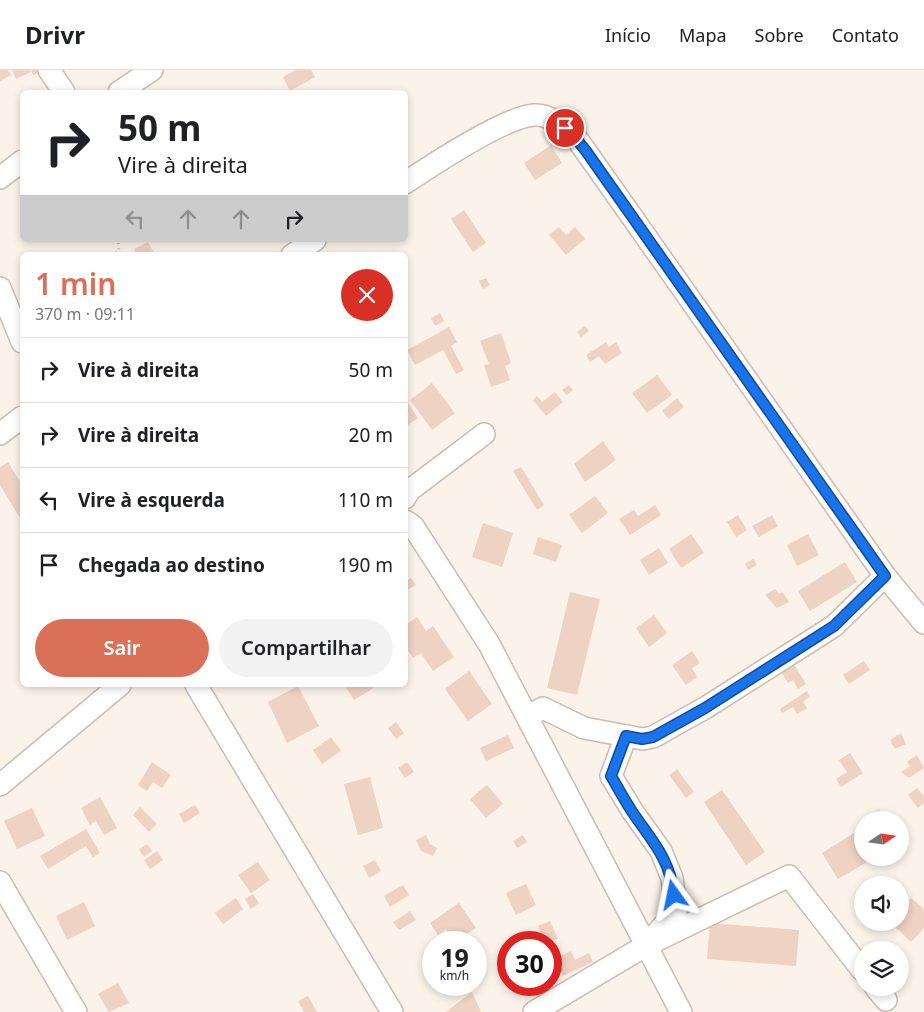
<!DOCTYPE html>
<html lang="pt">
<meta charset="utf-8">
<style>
:root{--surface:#fff;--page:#f2f2f2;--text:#202124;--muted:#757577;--line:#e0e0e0;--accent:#da7058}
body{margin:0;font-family:"Noto Sans",sans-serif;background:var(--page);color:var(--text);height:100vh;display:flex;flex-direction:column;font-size:19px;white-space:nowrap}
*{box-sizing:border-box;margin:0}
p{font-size:16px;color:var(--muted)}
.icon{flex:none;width:28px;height:28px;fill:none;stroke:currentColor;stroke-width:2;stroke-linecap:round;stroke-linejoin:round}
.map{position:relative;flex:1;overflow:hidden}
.details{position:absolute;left:20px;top:182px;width:388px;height:435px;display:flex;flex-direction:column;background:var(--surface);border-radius:8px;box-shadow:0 2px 8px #0003}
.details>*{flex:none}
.hud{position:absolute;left:20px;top:20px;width:388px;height:152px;border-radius:8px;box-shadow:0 2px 8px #0003;background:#fff;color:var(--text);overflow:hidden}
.needle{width:32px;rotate:77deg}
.tools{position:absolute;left:854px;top:741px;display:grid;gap:10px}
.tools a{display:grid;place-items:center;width:55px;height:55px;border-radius:50%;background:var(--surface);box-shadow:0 2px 8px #0003;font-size:25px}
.speed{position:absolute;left:422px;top:861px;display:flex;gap:10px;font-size:25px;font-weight:700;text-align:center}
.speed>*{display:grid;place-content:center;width:65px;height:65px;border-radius:50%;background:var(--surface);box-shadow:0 2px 8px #0003;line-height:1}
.speed small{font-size:12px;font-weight:400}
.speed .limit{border:8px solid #d22;background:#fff;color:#111}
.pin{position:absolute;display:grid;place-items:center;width:42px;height:42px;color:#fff;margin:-21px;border:2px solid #fff;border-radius:50%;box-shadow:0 1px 5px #0007}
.me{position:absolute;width:55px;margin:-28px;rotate:348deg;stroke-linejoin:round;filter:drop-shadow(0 0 4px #0008)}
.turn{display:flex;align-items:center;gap:18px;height:105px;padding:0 15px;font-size:22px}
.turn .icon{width:65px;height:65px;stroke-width:2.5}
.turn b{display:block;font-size:35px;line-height:42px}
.lanes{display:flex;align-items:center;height:48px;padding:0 15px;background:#0003;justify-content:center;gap:25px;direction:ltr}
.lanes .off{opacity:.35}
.round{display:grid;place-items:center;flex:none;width:52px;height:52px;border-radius:26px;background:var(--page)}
.overview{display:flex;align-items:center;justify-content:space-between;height:85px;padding:0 15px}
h1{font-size:30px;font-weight:600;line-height:38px;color:var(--accent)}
.cta{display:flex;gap:10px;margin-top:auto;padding:10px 15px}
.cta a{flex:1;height:58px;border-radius:30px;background:var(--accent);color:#fff;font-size:20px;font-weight:600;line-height:58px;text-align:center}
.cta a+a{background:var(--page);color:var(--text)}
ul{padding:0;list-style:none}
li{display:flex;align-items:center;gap:15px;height:65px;padding:0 15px;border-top:1px solid var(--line)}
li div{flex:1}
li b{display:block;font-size:19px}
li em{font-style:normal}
header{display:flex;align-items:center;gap:30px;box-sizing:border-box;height:70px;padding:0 25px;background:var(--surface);border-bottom:1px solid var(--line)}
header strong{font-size:24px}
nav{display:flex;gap:28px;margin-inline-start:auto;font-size:18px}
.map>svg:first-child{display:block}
</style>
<header>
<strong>Drivr</strong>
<nav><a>Início</a><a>Mapa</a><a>Sobre</a><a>Contato</a></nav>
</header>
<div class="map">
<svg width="924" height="942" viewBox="0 0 924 942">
<rect width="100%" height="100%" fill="#fbf3e9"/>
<g fill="#eed2c3">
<polygon points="0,0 8,0 11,5 0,11"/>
<polygon points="12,0 30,0 31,2 16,9"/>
<polygon points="31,0 45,0 33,5"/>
<polygon points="296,0 311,0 315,7 290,21 283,7"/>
<polygon points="551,75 562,93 535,110 524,93"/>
<polygon points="464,140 486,173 473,182 451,149"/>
<polygon points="559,157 566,165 575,157 585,169 566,185 549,165"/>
<polygon points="148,172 155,185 134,185 136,184 134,179"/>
<polygon points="486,208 490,215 483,219 479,211"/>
<polygon points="440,243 444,251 435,256 431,248"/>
<polygon points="585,256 589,261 581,267 577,262"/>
<polygon points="449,257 457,272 451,276 464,300 456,304 443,280 415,295 407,280"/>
<polygon points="501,263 511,293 505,296 510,310 491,317 484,295 489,294 480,271"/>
<polygon points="606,272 609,277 616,272 622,283 605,294 599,286 590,292 586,285"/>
<polygon points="657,305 672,325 647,343 632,323"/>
<polygon points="432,313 455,343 432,360 410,330"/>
<polygon points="569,315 573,320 567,325 562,320"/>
<polygon points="555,322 563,332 546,346 533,330 537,326 542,332"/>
<polygon points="677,328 684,337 669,349 662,341"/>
<polygon points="406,330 418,348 405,357 405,331"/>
<polygon points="603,371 616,390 585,412 574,394"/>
<polygon points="8,392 22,415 21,450 0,415 0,397"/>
<polygon points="521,397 544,435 537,440 513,401"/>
<polygon points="595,426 608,443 582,463 569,445"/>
<polygon points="655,435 661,445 630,465 619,449 634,440 638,446"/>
<polygon points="738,445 747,460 736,467 727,452"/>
<polygon points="772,445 778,456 759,467 752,456"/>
<polygon points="483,453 513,463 502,497 472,487"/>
<polygon points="691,464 704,483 681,498 669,479"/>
<polygon points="808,464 819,485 797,496 787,475"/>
<polygon points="538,467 562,475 556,492 533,484"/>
<polygon points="659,478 668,493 649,505 640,490"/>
<polygon points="753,489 757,495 748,500 745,494"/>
<polygon points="845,492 857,512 810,541 798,521"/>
<polygon points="411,508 416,515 405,521 405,511"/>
<polygon points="775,519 779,524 783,522 789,532 777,538 765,525"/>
<polygon points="570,522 600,529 577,625 547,618"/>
<polygon points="654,545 667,563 649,577 636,558"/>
<polygon points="417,547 426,561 433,556 454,587 433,601 421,583 413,588 405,576 405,555"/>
<polygon points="692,581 700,593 692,598 697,607 686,615 672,595"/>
<polygon points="864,591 870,600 849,614 843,605"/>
<polygon points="794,594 806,614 798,619 793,610 788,613 781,602"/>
<polygon points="469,601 492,634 468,651 445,619"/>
<polygon points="344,615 374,615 375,617 354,630"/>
<polygon points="298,616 319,656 287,673 268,632"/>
<polygon points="807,621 810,627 803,631 807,638 797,644 793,637 782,643 780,639"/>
<polygon points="396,652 404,663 396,669 388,658"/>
<polygon points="901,663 906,674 895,679 890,670"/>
<polygon points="508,665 514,678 486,691 480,678"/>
<polygon points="331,667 341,681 322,694 313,680"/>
<polygon points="850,683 863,703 841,717 836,709 847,702 839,690"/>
<polygon points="917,685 924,698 909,708 901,702 910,696 907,692"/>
<polygon points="152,692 171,705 162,718 153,712 147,721 138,715"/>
<polygon points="407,692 414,702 405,708 398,698"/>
<polygon points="677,699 694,722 686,728 669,705"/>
<polygon points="370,707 383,758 358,765 344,714"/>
<polygon points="487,715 503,734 486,748 470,729"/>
<polygon points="917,718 924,726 924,733 918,738 908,725"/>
<polygon points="722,720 765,782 746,795 704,732"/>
<polygon points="100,727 117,758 104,765 96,751 90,755 81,738"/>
<polygon points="195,735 200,743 184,753 179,744"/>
<polygon points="140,737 157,754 149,762 133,745"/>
<polygon points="32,738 45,766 17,779 4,751"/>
<polygon points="879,739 885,750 866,750 864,747"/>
<polygon points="862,758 862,788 874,788 838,809 822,783"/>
<polygon points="86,759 100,783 93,787 86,776 48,799 40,786"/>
<polygon points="426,765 430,774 437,778 433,786 421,781 416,770"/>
<polygon points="523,765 527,772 517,778 513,771"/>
<polygon points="147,774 152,781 144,787 139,779"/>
<polygon points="157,781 163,790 150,799 144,790"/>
<polygon points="375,790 381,801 369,808 363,796"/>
<polygon points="258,792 270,810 251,823 238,805"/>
<polygon points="526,814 536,835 516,845 506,823"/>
<polygon points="403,815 409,825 390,837 384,826"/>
<polygon points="253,824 259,833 251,839 245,829"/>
<polygon points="236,828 243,839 223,854 215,843"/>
<polygon points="911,828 924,839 924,858 911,872 890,852 900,852 900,840"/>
<polygon points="84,832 95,856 67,870 56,846"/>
<polygon points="459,833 476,858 455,872 446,859 438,865 430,853"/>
<polygon points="410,841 416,850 399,860 393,852"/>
<polygon points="550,851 558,869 544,872 538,856"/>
<polygon points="710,853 799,860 796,896 707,889"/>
<polygon points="571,881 575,890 589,883 593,892 563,906 555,889"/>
<polygon points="118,913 129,933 109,942 98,924"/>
<polygon points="472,922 481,942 446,942"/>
<polygon points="308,926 317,942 304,942 298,931"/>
</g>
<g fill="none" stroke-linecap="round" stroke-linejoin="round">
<defs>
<g id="minor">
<polyline points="49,0 64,22"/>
<polyline points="119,22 152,0"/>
<polyline points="0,108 22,91"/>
<path d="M405 113C432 95 505 47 534 45 550 44 563 56 575 66L885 506 924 553"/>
<polyline points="292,185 315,170"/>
<polyline points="0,218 22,272"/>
<polyline points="0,364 22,347"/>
<polyline points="405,428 410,420 484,364"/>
<polyline points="405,451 413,456 489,574 681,942"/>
<polyline points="196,615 392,942"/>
<polyline points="528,646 543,638 584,658 643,669 653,667 705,638 834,556 885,506"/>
<polyline points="626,666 611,706 633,742 661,781 672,808 676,842 645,876 789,806 862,900"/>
<polyline points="0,715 120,615"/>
<polyline points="0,812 76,942"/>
<polyline points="876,918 886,930"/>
<polyline points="534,942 645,876"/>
</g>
</defs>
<use href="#minor" stroke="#ccbbb0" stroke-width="24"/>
<polyline stroke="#d3b5a6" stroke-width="3" stroke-dasharray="1 4" stroke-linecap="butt" points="112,185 119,181 118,171 122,170"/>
<use href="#minor" stroke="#fff" stroke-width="21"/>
</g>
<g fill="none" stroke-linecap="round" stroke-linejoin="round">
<defs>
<path id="route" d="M565 58 574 66 586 81 885 506 834 556 705 638 653 667 642 669 626 666 611 706C618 718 625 731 633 743 652 771 670 789 674 825"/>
</defs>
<use href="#route" stroke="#114b97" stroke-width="12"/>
<use href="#route" stroke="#1a73e8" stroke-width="9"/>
</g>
</svg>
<div class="tools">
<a><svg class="needle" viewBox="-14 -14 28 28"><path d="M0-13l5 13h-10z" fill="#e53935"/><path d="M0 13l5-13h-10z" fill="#757577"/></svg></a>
<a><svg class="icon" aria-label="sound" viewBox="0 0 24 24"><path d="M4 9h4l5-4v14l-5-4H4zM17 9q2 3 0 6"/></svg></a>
<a><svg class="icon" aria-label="layers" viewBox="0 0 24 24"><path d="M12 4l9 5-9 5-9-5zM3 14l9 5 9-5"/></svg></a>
</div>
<div class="speed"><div>19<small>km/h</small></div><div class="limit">30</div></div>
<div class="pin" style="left:565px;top:58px;background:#d93025"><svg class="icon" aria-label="arrive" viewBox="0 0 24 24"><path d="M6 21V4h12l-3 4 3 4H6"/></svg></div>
<svg class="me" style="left:674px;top:825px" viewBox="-20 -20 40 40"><path d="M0-17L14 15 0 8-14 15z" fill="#1a73e8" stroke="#fff" stroke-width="4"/></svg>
<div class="hud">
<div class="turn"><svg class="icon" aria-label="right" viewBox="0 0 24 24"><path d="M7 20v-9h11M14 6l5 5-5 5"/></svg><div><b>50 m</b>Vire à direita</div></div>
<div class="lanes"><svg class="icon off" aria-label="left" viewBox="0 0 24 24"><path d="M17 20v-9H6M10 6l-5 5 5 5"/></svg><svg class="icon off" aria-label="ahead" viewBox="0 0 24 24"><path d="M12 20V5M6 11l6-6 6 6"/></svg><svg class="icon off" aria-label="ahead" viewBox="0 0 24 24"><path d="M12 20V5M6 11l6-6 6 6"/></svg><svg class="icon" aria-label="right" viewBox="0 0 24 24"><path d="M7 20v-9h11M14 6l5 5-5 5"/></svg></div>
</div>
<section class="details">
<div class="overview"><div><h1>1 min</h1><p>370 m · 09:11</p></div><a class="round" style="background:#d93025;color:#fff"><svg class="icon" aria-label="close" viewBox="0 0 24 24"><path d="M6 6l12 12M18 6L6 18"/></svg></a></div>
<ul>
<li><svg class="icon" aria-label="right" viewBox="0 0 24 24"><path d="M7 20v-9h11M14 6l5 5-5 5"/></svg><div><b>Vire à direita</b></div><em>50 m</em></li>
<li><svg class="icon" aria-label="right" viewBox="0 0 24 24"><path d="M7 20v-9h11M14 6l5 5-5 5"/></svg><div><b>Vire à direita</b></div><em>20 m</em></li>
<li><svg class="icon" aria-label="left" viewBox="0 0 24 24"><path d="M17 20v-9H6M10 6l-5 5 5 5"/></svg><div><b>Vire à esquerda</b></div><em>110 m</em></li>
<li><svg class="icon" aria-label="arrive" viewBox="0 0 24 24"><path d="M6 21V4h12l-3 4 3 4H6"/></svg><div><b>Chegada ao destino</b></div><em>190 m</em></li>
</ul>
<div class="cta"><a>Sair</a><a>Compartilhar</a></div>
</section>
</div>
